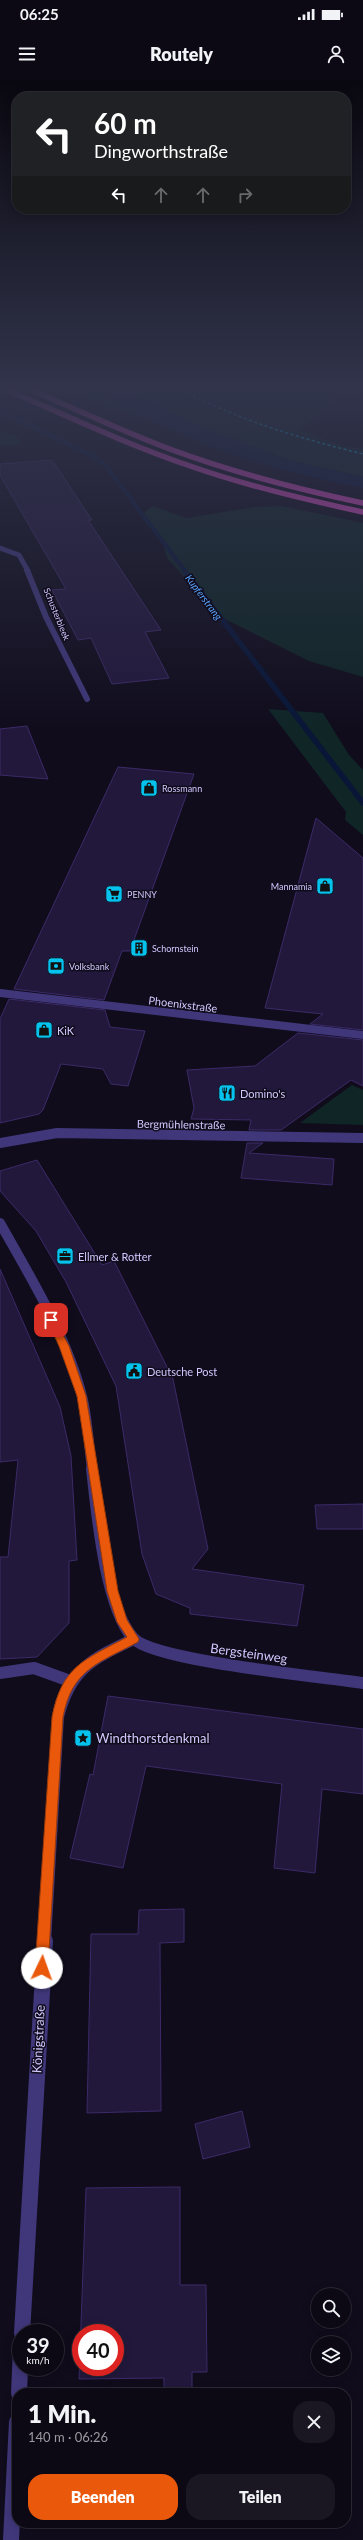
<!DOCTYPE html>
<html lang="de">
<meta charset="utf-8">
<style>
:root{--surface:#0c0915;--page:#1a1722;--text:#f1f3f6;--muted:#9a9aa0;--line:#2c2a34;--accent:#ea580c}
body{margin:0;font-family:Lato,sans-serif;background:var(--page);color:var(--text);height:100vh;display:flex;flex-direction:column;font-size:15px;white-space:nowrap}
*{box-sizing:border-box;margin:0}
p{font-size:13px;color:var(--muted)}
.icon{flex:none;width:22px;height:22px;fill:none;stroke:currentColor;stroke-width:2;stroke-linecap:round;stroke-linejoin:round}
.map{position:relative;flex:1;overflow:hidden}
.drawer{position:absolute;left:12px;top:2308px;width:339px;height:140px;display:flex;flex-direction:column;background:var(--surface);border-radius:16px;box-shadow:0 2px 10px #0003,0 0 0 1px var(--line)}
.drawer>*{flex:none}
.hud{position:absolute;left:12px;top:12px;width:339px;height:122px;border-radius:16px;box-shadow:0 2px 10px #0003,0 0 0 1px var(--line);background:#202124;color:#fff;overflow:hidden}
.buttons{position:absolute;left:311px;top:2208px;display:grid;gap:8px}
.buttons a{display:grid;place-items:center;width:40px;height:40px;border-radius:50%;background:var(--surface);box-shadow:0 2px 10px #0003,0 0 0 1px var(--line);font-size:20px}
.speed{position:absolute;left:12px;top:2244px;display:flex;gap:8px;font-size:20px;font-weight:700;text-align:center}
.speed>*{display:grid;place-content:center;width:52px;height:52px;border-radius:50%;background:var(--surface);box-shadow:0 2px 10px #0003,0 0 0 1px var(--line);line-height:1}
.speed small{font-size:10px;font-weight:400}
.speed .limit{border:6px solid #d22;background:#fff;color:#111}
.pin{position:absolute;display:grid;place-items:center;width:34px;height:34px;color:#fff;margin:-17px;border-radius:8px;box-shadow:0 2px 6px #0006}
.me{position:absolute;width:44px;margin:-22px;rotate:3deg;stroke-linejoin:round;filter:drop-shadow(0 0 3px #0008)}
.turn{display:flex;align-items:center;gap:14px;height:84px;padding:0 16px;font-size:18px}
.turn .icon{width:52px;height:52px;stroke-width:2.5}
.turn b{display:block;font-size:28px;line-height:34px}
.lanes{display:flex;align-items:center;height:38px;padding:0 16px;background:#0003;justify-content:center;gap:20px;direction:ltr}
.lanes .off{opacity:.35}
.round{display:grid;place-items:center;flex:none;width:42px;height:42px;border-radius:16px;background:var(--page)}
.headline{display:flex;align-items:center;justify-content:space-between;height:68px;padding:0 16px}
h1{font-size:24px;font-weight:800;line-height:30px}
.cta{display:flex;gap:8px;margin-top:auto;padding:8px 16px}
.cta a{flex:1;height:46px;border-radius:16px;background:var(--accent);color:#fff;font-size:16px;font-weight:800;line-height:46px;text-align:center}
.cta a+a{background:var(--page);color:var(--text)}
.status{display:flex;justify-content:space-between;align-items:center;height:28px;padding:0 20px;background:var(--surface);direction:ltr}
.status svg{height:11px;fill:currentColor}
header{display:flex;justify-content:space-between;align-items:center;height:52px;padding:0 16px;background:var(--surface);font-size:18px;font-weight:800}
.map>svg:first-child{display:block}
</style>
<div class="status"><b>06:25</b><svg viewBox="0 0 49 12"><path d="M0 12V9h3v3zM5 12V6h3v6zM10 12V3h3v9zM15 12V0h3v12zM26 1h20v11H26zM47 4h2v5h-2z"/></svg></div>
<header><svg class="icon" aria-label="menu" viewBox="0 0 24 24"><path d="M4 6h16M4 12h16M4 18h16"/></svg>Routely<svg class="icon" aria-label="person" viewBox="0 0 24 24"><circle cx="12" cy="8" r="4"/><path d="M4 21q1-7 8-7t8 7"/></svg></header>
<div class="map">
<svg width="363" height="2460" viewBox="0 0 363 2460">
<rect width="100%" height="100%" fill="#100c1c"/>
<g fill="#0f2526">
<polygon points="60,308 97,308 137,334 134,335 97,320 92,322"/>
<path d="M122 308H289L343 315 300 350 344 366 363 369V397C340 391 317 387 294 381 234 365 177 336 122 308Z"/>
<polygon points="0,352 12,354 21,360 19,364 0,366"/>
<polygon points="152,426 187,438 255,427 282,426 363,443 363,597 309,581 221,537 167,478 161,456 145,443 145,432"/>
<polygon points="268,629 323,633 349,675 363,690 363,755 345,740 346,732"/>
<polygon points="352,1005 363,1010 363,1045 300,1043"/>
</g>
<path fill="#091637" d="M97 308H122L195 344 238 361 293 381 363 397V408C286 394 207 370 138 334 124 327 110 316 97 308Z"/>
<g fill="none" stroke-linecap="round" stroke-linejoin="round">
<polyline stroke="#091637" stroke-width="4.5" points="0,331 93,376 106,386 185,491"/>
<polyline stroke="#091637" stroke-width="5.5" points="184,490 363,723"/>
</g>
<g fill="#22183c" stroke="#3c2a68" fill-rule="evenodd">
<polygon points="52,380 92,440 88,440 161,550 145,552 169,598 112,604 91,558 78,560 52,510 66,509 0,395 0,384"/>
<polygon points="27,646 48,699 0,695 0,649"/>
<polygon points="118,687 194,694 130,871 122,871 104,920 14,909"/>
<polygon points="316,738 363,778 363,950 310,944 323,934 265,928"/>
<polygon points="9,919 105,930 110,947 145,951 128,1006 111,1004 103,989 61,984 43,1030 39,1034 0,1043 0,939"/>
<polygon points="298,953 363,960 363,1006 351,1000 281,1050 249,1050 251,1040 191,1039 194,1028 187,990 255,986"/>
<polygon points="247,1063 263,1063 249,1073 334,1079 332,1105 241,1098"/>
<polygon points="37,1080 102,1185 114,1181 173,1299 208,1469 192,1489 304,1505 297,1546 190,1534 190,1528 156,1514 142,1474 116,1306 66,1202 36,1151 0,1111 0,1091"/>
<polygon points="0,1189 60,1327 71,1376 77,1480 69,1481 69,1543 37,1577 0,1579 0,1477 8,1477 18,1380 0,1382"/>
<polygon points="363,1424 363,1449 317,1449 315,1425"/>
<polygon points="108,1616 363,1649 363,1714 322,1709 315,1793 274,1788 282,1704 146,1686 123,1788 70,1778 90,1694 93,1695"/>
<polygon points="184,1829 184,1862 160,1863 161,2031 87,2033 91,1854 138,1854 139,1830"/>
<polygon points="242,2031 250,2067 203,2079 195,2044"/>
<path d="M180 2107V2205H206L207 2292H192V2313H164V2298L79 2299 86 2108ZM81 2253H115V2287H81Z"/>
</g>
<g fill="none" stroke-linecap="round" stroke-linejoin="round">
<polyline stroke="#3f377a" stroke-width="5" points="0,468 19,475 28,491"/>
<polyline stroke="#3f377a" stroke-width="6" points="27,490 46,537 87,619"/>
<polyline stroke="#3f377a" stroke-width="8" points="0,913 363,955"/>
<polyline stroke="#3f377a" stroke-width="10" points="0,1063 57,1053 363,1058"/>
<polyline stroke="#3f377a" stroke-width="12" points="0,1593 34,1588 70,1601"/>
<path stroke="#3f377a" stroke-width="10" d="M0 1143C31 1198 68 1258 83 1320 88 1343 89 1367 92 1390"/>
<g stroke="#3f377a" stroke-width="12">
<path d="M92 1389C97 1432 105 1526 133 1558 153 1581 324 1597 363 1603"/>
<path d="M45 1862 58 1637C70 1589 92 1579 134 1559"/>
</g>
<g stroke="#3f377a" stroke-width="16">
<polyline points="22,2253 45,1861"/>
<polyline points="19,2313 21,2268"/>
<polyline points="11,2460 17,2342"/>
</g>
<g stroke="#e24bc4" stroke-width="5.5">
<path d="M3 308C67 336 130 366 196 388 251 407 307 420 363 432"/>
<path d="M28 308C74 329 120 350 167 368 231 392 297 409 363 423"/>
</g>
<path stroke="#05c3ed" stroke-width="1.5" stroke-dasharray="3 2.5" stroke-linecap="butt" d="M179 308C237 340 299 358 363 374"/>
</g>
<linearGradient id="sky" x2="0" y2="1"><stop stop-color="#09070f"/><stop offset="0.47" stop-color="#31344b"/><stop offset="1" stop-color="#31344b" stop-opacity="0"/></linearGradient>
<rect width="363" height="652" fill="url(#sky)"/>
<path fill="#ea580c" stroke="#983908" d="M51 1237 54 1238 69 1266 86 1316 118 1511 127 1540 139 1559 138 1562C99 1583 72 1589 63 1637L48 1888 46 1892 42 1894 37 1892 35 1888 52 1637C62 1586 84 1580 127 1557L117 1542 107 1511 77 1316 59 1266 47 1240Z"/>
<defs>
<symbol id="shop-square" viewBox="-11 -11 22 22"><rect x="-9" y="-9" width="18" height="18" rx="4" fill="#05c3ed" stroke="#100c1c"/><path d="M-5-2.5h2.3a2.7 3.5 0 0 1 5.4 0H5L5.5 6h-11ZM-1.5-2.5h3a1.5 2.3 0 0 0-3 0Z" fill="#111"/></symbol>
<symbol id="supermarket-square" viewBox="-11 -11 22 22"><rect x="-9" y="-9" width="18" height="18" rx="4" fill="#05c3ed" stroke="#100c1c"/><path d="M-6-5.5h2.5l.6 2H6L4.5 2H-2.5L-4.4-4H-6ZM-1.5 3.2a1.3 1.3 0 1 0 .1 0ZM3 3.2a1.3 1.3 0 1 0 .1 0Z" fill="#111"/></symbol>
<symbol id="building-square" viewBox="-11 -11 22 22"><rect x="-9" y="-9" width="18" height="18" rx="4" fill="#05c3ed" stroke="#100c1c"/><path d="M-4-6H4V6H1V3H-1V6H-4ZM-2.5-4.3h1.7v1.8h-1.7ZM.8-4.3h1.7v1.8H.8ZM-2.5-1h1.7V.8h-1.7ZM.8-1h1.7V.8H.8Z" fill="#111"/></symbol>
<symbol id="bank-square" viewBox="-11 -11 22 22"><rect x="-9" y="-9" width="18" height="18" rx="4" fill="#05c3ed" stroke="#100c1c"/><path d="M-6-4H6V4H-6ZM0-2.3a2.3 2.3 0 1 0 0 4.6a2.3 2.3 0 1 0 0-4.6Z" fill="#111"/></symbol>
<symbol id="restaurant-square" viewBox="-11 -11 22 22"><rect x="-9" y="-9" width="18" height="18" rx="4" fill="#05c3ed" stroke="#100c1c"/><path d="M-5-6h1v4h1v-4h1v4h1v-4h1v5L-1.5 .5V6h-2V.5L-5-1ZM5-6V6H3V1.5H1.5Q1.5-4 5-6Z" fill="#111"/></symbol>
<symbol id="office-square" viewBox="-11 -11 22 22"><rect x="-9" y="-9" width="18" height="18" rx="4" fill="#05c3ed" stroke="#100c1c"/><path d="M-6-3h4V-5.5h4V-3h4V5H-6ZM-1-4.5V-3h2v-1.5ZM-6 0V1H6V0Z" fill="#111"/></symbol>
<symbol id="civic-square" viewBox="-11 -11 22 22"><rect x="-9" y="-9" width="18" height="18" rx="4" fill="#05c3ed" stroke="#100c1c"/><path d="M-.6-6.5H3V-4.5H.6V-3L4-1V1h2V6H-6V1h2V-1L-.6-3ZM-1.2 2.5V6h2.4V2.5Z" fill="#111"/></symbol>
<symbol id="sight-square" viewBox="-11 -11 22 22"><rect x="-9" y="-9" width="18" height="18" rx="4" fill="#05c3ed" stroke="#100c1c"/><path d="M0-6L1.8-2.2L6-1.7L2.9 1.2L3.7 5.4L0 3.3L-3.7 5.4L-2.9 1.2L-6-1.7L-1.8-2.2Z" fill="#111"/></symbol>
</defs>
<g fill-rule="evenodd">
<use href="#shop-square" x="139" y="698" width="20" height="20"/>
<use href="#shop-square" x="315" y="796" width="20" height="20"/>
<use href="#supermarket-square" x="104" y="804" width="20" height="20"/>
<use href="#building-square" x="129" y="858" width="20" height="20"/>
<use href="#bank-square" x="46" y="876" width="20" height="20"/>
<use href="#shop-square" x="34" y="940" width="20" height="20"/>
<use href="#restaurant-square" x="217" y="1003" width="20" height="20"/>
<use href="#office-square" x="55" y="1166" width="20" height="20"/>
<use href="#civic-square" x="124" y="1281" width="20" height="20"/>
<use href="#sight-square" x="73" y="1648" width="20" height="20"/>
</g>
<g text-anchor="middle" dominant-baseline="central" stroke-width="3" stroke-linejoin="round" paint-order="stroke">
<g font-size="9" fill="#d2c8fe" stroke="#100c1c">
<text transform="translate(57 534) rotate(68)">Schusterbleek</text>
</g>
<g font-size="9" fill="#d2c8fe" stroke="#100c1c" text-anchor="start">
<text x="162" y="708">Rossmann</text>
<text x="312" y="806" text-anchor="end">Mannamia</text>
<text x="127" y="814">PENNY</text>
<text x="152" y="868">Schornstein</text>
<text x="69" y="886">Volksbank</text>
</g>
<g font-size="10" font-style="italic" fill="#58a3fc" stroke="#100c1c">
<text transform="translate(204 517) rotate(53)">Kupferstrang</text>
</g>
<g font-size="11" fill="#d2c8fe" stroke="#100c1c">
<text transform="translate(183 924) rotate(7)">Phoenixstraße</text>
<text transform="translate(181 1044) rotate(1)">Bergmühlenstraße</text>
</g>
<g font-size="11" fill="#d2c8fe" stroke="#100c1c" text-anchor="start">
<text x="57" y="950">KiK</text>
<text x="240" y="1013">Domino's</text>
<text x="78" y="1176">Ellmer &amp; Rotter</text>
<text x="147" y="1291">Deutsche Post</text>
</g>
<g font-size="13" fill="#d2c8fe" stroke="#100c1c">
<text transform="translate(249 1573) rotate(8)">Bergsteinweg</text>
<text transform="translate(38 1959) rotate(-87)">Königstraße</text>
</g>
<g font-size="13" fill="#d2c8fe" stroke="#100c1c" text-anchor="start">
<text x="96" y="1658">Windthorstdenkmal</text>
</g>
</g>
</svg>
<div class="buttons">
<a><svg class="icon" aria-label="search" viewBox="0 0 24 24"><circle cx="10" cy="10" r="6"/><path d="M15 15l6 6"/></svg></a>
<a><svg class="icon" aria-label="layers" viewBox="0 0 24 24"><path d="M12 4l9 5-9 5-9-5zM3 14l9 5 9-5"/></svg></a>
</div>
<div class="speed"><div>39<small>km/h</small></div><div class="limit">40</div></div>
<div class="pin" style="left:51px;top:1240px;background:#d93025"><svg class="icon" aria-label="arrive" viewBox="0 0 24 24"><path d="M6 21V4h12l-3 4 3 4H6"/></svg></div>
<svg class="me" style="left:42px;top:1888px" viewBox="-20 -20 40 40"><circle r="19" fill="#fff"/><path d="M0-13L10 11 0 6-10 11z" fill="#ea580c"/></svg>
<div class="hud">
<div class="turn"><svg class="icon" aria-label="left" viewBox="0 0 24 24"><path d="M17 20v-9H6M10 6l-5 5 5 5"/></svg><div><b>60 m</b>Dingworthstraße</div></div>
<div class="lanes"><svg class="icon" aria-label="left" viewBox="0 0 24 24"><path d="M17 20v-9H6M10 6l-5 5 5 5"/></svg><svg class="icon off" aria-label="ahead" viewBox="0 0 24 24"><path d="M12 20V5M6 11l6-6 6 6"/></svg><svg class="icon off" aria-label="ahead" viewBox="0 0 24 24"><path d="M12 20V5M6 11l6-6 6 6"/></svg><svg class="icon off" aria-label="right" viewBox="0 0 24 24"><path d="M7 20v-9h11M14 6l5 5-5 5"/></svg></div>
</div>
<section class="drawer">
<div class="headline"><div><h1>1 Min.</h1><p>140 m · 06:26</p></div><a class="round"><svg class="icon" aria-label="close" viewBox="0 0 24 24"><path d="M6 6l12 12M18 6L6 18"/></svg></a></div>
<div class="cta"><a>Beenden</a><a>Teilen</a></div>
</section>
</div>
